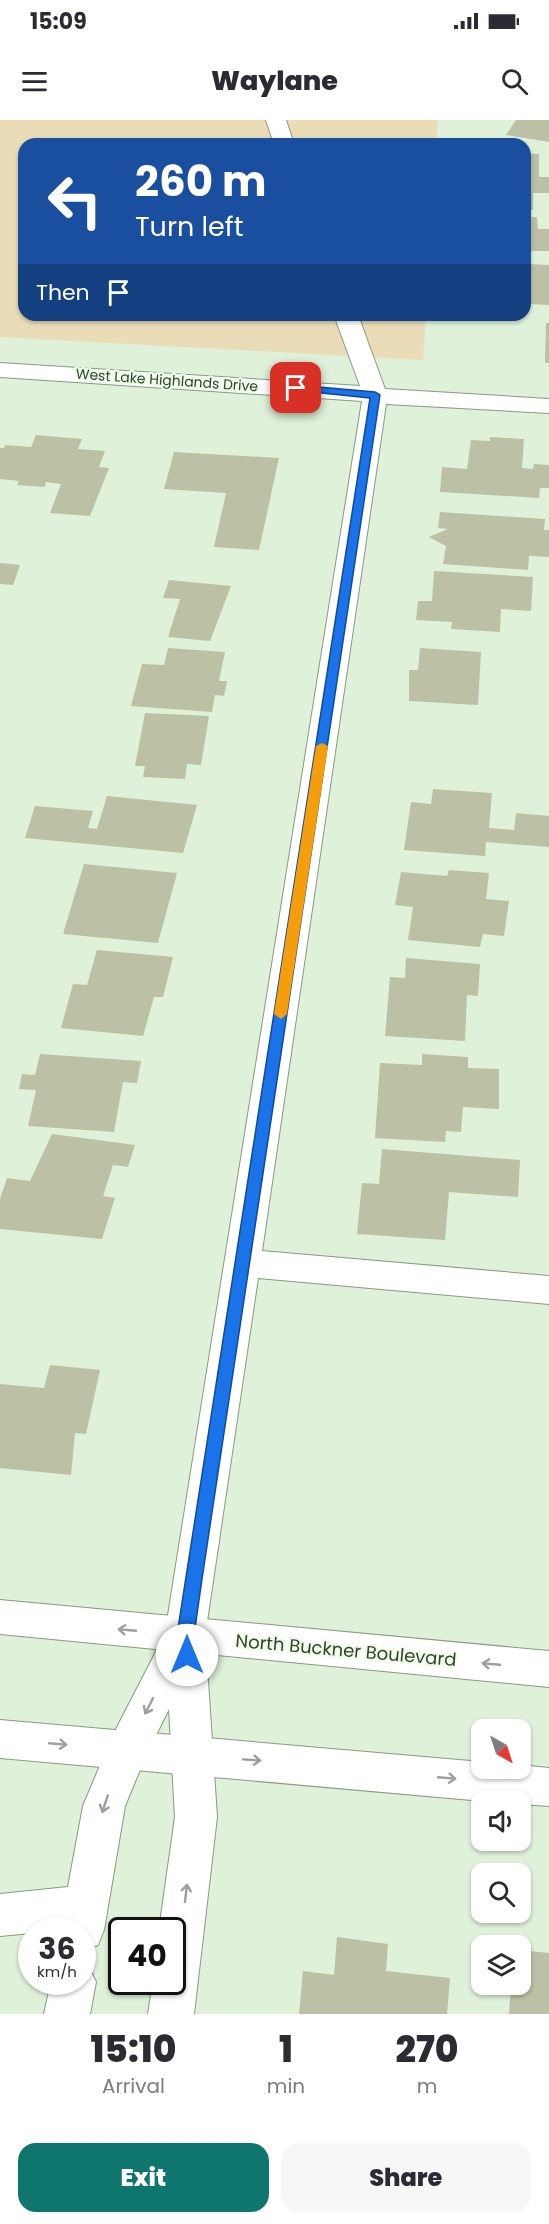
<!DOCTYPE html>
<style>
:root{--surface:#fff;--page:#f7f7f7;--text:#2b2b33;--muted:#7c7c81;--accent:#0f766e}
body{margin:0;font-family:Poppins,sans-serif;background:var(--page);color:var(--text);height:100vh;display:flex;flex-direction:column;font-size:22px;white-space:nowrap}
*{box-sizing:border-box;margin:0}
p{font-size:20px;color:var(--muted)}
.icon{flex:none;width:33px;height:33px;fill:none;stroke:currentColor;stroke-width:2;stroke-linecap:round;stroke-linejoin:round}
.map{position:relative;height:1894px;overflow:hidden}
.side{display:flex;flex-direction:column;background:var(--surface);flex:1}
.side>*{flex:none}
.hud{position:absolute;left:18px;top:18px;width:513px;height:183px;border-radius:18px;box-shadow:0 2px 4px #0004;background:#1a4fa0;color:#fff;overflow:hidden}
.needle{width:39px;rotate:141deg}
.tools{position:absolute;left:471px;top:1599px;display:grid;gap:12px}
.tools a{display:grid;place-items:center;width:60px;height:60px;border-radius:12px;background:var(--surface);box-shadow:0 2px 4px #0004;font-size:30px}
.speed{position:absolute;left:18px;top:1797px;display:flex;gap:12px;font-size:30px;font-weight:700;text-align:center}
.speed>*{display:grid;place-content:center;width:78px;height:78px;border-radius:50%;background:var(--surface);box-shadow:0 2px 4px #0004;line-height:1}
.speed small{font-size:15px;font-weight:400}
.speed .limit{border:3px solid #111;border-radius:9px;background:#fff;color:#111}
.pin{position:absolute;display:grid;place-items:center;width:51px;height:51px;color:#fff;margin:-26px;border-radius:12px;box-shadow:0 3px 9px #0006}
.me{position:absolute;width:66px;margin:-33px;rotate:0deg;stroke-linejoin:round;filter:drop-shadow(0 0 4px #0008)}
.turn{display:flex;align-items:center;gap:21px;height:126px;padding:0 18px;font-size:27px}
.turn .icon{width:78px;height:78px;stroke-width:2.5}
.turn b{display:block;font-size:42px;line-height:51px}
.then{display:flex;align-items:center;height:57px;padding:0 18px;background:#0003;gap:12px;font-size:22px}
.eta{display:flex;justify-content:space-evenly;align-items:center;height:102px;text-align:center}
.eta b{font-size:36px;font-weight:800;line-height:42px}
.action{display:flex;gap:12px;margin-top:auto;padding:12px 18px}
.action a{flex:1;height:69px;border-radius:18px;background:var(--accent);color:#fff;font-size:24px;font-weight:800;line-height:69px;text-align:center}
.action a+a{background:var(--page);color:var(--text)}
.status{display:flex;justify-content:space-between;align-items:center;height:42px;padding:0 30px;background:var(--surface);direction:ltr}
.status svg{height:16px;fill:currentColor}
header{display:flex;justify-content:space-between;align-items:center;height:78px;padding:0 18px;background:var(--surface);font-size:27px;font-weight:800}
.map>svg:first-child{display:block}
</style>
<div class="status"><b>15:09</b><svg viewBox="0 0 49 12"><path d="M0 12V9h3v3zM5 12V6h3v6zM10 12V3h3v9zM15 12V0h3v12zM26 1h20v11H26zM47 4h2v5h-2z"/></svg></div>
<header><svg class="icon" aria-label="menu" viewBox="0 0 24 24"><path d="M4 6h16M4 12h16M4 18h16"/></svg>Waylane<svg class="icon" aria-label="search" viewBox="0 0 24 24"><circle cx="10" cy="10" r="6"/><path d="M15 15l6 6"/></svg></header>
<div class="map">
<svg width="549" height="1894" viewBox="0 0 549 1894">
<rect width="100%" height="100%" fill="#dff1d9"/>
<polygon fill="#eadcb7" points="0,0 438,0 436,24 24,24 24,195 426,195 423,240 0,217"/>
<g fill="#bcc0a5">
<polygon points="516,0 549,0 549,22 506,15"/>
<polygon points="525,33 539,34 539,57 549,57 549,73 533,73 533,90 525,90"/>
<polygon points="525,97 537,97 538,109 549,109 549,131 525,131"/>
<polygon points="528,144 549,145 549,185 529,184"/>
<polygon points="546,203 549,203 549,243 545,243"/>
<polygon points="36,315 82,319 78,329 105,331 99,347 109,348 90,396 50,393 61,364 46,362 45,367 17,365 19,361 0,359 0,328 4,328 5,325 31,327"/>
<polygon points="490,317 524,319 522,348 533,349 534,344 549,345 549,368 540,368 539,378 440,372 442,347 467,349 471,320 490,321"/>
<polygon points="174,332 279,338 259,430 214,427 226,373 164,369"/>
<polygon points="440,392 545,399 544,410 549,410 549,437 529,436 528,450 443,444 446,426 429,417 448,409 438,408"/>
<polygon points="0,443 20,445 13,465 0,464"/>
<polygon points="434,451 533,457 531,491 501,489 500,512 451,509 452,502 416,500 418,481 432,481"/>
<polygon points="169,460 231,466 210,521 168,517 180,479 163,478"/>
<polygon points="168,528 225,532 219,561 227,561 224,576 215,575 212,592 131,586 142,544 164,545"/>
<polygon points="420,528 481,532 478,585 409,581 409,550 418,550"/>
<polygon points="145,593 209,596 201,645 187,644 185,659 143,657 145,646 135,646"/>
<polygon points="433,669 492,673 489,708 514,710 516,693 549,696 549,727 486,722 485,736 404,730 411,682 431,684"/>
<polygon points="107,676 197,685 183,733 25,718 35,686 93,691 88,708 97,709"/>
<polygon points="84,744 177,753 158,823 63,814"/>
<polygon points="449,750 489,753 486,779 509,781 504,816 483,814 480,827 408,820 413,787 395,785 401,752 447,756"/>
<polygon points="97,830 173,837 163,877 154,877 143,916 61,908 73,864 87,865"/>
<polygon points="406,838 480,844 478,876 467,875 465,921 385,916 390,857 405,858"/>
<polygon points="40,934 141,941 137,963 123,962 114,1012 28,1006 36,970 19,969 22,954 35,955"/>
<polygon points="422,934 468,937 468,948 499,949 499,989 463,987 461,1012 446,1011 445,1022 375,1018 380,943 422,945"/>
<polygon points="52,1014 135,1025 128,1047 113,1045 103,1076 115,1078 102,1119 0,1109 0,1079 7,1058 30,1061"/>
<polygon points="382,1029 520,1040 518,1077 449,1072 445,1120 357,1114 362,1063 379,1064"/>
<polygon points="50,1245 100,1250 86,1314 75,1313 71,1355 0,1348 0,1264 44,1268"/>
<polygon points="337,1817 388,1824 386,1851 450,1858 447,1894 299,1894 303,1851 334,1855"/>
<polygon points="520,1830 549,1833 549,1894 509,1894 511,1864 520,1864"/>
</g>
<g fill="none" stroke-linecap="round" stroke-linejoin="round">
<defs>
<g id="minor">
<polygon points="266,0 286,0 294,24 274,24"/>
<polygon points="334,195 358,195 385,269 549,279 549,293 386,284 262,1131 549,1156 549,1184 258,1158 205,1515 217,1697 194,1894 148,1894 153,1862 172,1862 172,1810 159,1810 175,1697 169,1589 146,1635 125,1686 104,1810 98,1825 82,1831 82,1810 32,1810 32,1813 0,1816 0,1774 68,1767 83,1686 112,1617 165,1514 362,281 0,257 0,243 360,266"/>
<polygon points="82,1844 89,1847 96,1862 90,1894 44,1894 51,1862 82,1862"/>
</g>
<g id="major">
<polygon points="0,1480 549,1531 549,1567 0,1514"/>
<polygon points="0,1600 482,1642 482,1648 520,1648 520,1645 549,1648 549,1686 520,1684 520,1682 494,1682 0,1638"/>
</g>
</defs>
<use href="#minor" stroke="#899983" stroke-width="2"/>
<use href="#major" stroke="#899983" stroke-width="2"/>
<use href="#minor" fill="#fff" fill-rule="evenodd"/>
<use href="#major" fill="#fff" fill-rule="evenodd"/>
</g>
<defs><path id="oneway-shaft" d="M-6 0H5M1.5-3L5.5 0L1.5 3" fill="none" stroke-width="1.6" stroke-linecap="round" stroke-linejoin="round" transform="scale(1.5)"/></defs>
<g stroke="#9c9f9a">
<use href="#oneway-shaft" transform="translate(127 1510) rotate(-175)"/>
<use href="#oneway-shaft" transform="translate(491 1544) rotate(-175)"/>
<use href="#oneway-shaft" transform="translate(149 1586) rotate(117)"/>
<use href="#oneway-shaft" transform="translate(58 1624) rotate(5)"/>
<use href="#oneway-shaft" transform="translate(252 1640) rotate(4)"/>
<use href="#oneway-shaft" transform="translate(447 1658) rotate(5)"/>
<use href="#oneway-shaft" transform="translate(105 1684) rotate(108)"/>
<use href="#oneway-shaft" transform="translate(186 1773) rotate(-83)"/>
</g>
<polygon fill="#1a73e8" stroke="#114b97" stroke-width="1.5" points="296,265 375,272 380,275 202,1459 194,1515 195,1535 193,1541 187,1543 181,1541 177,1515 370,278 293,270 293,266"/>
<polygon fill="#f59e0b" points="322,623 328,626 287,894 281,899 274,894 316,626"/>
<g text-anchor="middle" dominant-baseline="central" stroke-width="4.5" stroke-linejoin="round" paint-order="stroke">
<g font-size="14" fill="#383f36" stroke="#ecfee6">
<text transform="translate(167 260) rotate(4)">West Lake Highlands Drive</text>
</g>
<g font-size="18" fill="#383f36" stroke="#ecfee6">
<text transform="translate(346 1530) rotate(5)">North Buckner Boulevard</text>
</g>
</g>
</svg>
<div class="tools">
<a><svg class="needle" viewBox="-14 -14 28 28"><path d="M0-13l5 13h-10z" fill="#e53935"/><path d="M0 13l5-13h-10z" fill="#7c7c81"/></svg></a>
<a><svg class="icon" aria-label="sound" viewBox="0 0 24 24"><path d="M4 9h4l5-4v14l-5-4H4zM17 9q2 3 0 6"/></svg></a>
<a><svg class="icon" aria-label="search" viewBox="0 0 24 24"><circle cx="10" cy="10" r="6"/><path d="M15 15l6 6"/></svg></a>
<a><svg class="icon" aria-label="layers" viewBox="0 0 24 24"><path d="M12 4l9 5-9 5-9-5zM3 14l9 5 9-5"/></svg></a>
</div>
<div class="speed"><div>36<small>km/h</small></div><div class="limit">40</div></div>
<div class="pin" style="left:296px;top:268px;background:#d93025"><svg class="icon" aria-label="arrive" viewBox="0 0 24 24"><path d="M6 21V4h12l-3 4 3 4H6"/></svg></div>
<svg class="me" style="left:187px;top:1535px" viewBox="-20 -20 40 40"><circle r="19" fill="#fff"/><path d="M0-13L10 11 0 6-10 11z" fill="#1a73e8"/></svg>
<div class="hud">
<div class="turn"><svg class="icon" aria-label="left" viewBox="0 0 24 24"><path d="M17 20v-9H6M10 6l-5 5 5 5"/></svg><div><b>260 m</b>Turn left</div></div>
<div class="then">Then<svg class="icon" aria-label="arrive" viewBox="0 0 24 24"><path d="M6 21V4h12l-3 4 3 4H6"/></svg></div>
</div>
</div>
<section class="side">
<div class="eta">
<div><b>15:10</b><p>Arrival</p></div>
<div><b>1</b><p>min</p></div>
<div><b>270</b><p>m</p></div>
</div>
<div class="action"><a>Exit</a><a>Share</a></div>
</section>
